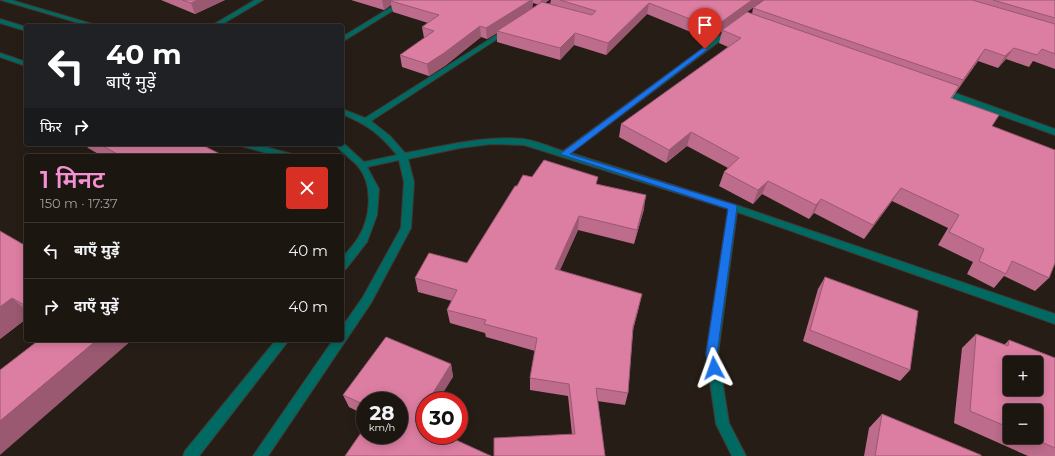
<!DOCTYPE html>
<html lang="hi">
<meta charset="utf-8">
<style>
:root{--surface:#1c1610;--page:#29231e;--text:#f1f3f6;--muted:#a09f9f;--line:#3a3530;--accent:#f591d2}
body{margin:0;font-family:Montserrat,"Noto Sans Devanagari",sans-serif;background:var(--page);color:var(--text);height:100vh;display:flex;flex-direction:column;font-size:15px;white-space:nowrap}
*{box-sizing:border-box;margin:0}
p{font-size:13px;color:var(--muted)}
.icon{flex:none;width:22px;height:22px;fill:none;stroke:currentColor;stroke-width:2;stroke-linecap:round;stroke-linejoin:round}
.map{position:relative;flex:1;overflow:hidden}
.sheet{position:absolute;left:24px;top:154px;width:320px;height:188px;display:flex;flex-direction:column;background:var(--surface);border-radius:4px;box-shadow:0 2px 10px #0003,0 0 0 1px var(--line)}
.sheet>*{flex:none}
.hud{position:absolute;left:24px;top:24px;width:320px;height:122px;border-radius:4px;box-shadow:0 2px 10px #0003,0 0 0 1px var(--line);background:#202124;color:#fff;overflow:hidden}
.controls{position:absolute;left:1003px;top:356px;display:grid;gap:8px}
.controls a{display:grid;place-items:center;width:40px;height:40px;border-radius:4px;background:var(--surface);box-shadow:0 2px 10px #0003,0 0 0 1px var(--line);font-size:20px}
.speed{position:absolute;left:356px;top:392px;display:flex;gap:8px;font-size:20px;font-weight:700;text-align:center}
.speed>*{display:grid;place-content:center;width:52px;height:52px;border-radius:50%;background:var(--surface);box-shadow:0 2px 10px #0003,0 0 0 1px var(--line);line-height:1}
.speed small{font-size:10px;font-weight:400}
.speed .limit{border:6px solid #d22;background:#fff;color:#111}
.pin{position:absolute;display:grid;place-items:center;width:34px;height:34px;color:#fff;margin:-41px -17px;border-radius:50% 50% 50% 0;rotate:-45deg;box-shadow:0 0 4px #0007}
.pin .icon{rotate:45deg}
.me{position:absolute;width:44px;margin:-22px;rotate:356deg;stroke-linejoin:round;filter:drop-shadow(0 0 3px #0008)}
.turn{display:flex;align-items:center;gap:14px;height:84px;padding:0 16px;font-size:18px}
.turn .icon{width:52px;height:52px;stroke-width:2.5}
.turn b{display:block;font-size:28px;line-height:34px}
.then{display:flex;align-items:center;height:38px;padding:0 16px;background:#0003;gap:8px;font-size:15px}
.round{display:grid;place-items:center;flex:none;width:42px;height:42px;border-radius:4px;background:var(--page)}
.headline{display:flex;align-items:center;justify-content:space-between;height:68px;padding:0 16px}
h1{font-size:24px;font-weight:600;line-height:30px;color:var(--accent)}
ul{padding:0;list-style:none}
li{display:flex;align-items:center;gap:12px;height:56px;padding:0 16px;border-top:1px solid var(--line)}
li div{flex:1}
li b{display:block;font-size:15px}
li em{font-style:normal}
.map>svg:first-child{display:block}
</style>
<div class="map">
<svg width="1055" height="456" viewBox="0 0 1055 456">
<rect width="100%" height="100%" fill="#261d16"/>
<g fill="none" stroke-linecap="round" stroke-linejoin="round">
<defs>
<g id="minor">
<polygon points="1,0 11,0 99,26 89,26"/>
<polygon points="255,0 263,0 219,26 211,26"/>
<polygon points="403,0 410,0 342,42 342,37"/>
<polygon points="0,19 26,27 26,31 0,23"/>
<path d="M509 27 511 28V30L371 121 390 136 405 153C444 146 484 135 524 139 537 141 550 147 563 151L729 29H733V31L571 153 736 205 1055 314V324L737 212 718 354 729 423 746 456H732L716 424 706 354 728 209 524 145 491 144 460 148 408 159 414 182 411 228 371 303 268 456H253L333 340H342V327L363 297 401 228 404 182 399 160 367 167 379 189 377 215 367 242 346 269 342 270C342 251 349 253 358 238 371 218 374 184 357 165 350 158 341 152 335 144H342V142L364 162 397 155C379 133 368 125 342 114V109L365 118Z"/>
<polygon points="0,53 26,62 26,66 0,57"/>
<polygon points="938,89 944,89 1055,129 1055,135 938,93"/>
<polygon points="240,144 254,144 292,154 293,156 278,156 241,146"/>
<polygon points="276,340 289,340 199,456 183,456 185,451"/>
</g>
</defs>
<use href="#minor" stroke="#413831" stroke-width="2"/>
<use href="#minor" fill="#006961" fill-rule="evenodd"/>
</g>
<g fill="#bd6c8b" fill-rule="evenodd">
<polygon points="161,0 225,0 195,14"/>
<path d="M351 0H549L545 3 550 4 551 0H763L747 12 752 14 753 8 764 0H1055V69L1033 61 1029 67 1006 59 998 68 978 61 952 98 992 126 1049 278 1035 291 1004 276 994 288 967 274 973 262 938 245 948 228 892 201 864 239 814 213 809 219 762 194 753 204 719 186 724 172 728 168 687 146 666 163 619 137 621 124 728 47 719 43 722 31 710 40 647 14 606 55 574 45 560 60 497 42V33L487 39 481 37 446 65 429 76 402 67 400 55 424 38 422 27 428 23 393 12 391 5 384 10ZM533 3 539 5 532 9Z"/>
<polygon points="85,144 200,144 224,156 102,156 88,148"/>
<polygon points="532,177 597,184 644,209 634,244 578,230 560,270 639,307 633,330 628,393 625,405 597,401 605,456 572,434 568,396 530,390 530,378 535,351 486,337 485,333 450,323 447,310 452,301 418,292 415,278 467,263 517,186"/>
<polygon points="26,246 26,319 0,339"/>
<polygon points="825,277 910,370 900,381 803,341 818,289"/>
<path d="M976 334 1004 345 1009 340 1055 358V456H1028L954 423 962 348ZM1010 411 1036 437H1010Z"/>
<polygon points="451,364 453,377 399,401 365,401 365,415 349,407 343,395"/>
<polygon points="882,414 981,456 864,456 869,428"/>
</g>
<g fill="#9a5871">
<polygon points="198,0 225,0 195,14 191,3"/>
<polygon points="382,0 400,0 391,1 391,5 384,10"/>
<polygon points="531,0 533,0 532,10 497,31 497,33 487,39 486,28"/>
<polygon points="541,0 549,0 541,5"/>
<polygon points="752,0 763,0 710,40 713,28"/>
<polygon points="649,3 647,14 606,55 608,43"/>
<polygon points="480,26 481,37 446,65 429,76 427,64"/>
<polygon points="575,33 574,45 560,60 560,48"/>
<polygon points="1014,48 1006,59 998,68 1005,56"/>
<polygon points="985,49 978,61 956,92 963,80"/>
<polygon points="691,132 687,146 666,163 669,150"/>
<polygon points="768,181 762,194 753,204 758,190"/>
<polygon points="901,188 892,201 864,239 873,225"/>
<polygon points="646,195 644,209 634,244 637,230"/>
<polygon points="821,199 814,213 809,219 816,205"/>
<polygon points="579,216 578,230 554,283 555,269"/>
<polygon points="642,294 639,307 630,340 633,327"/>
<polygon points="12,298 26,310 26,319 0,339 0,307"/>
<polygon points="97,340 132,340 0,455 0,421"/>
<polygon points="451,364 453,377 438,401 428,401"/>
<polygon points="425,405 425,423 419,433 415,421"/>
</g>
<g fill="#dc7da2" stroke="#9a5871" fill-rule="evenodd">
<polygon points="182,0 198,0 191,3"/>
<polygon points="393,0 531,0 486,28 480,26 444,53 427,64 400,55 434,31 422,27 439,15 391,1"/>
<polygon points="560,0 752,0 713,28 649,3 608,43 575,33 560,48 497,31 542,2 592,15 596,11"/>
<polygon points="764,0 972,0 1055,24 1055,54 1042,49 1037,55 1014,48 1005,56 985,49 963,80 753,8"/>
<polygon points="993,0 1055,0 1055,18"/>
<polygon points="747,12 959,86 951,98 999,115 992,126 1055,150 1055,263 1049,278 1012,261 1006,274 979,261 984,249 949,232 959,215 901,188 873,225 821,199 816,205 768,181 758,190 724,172 739,158 691,132 669,150 621,124 741,38 722,30"/>
<polygon points="99,144 200,144 224,156 121,156"/>
<polygon points="544,160 598,177 596,184 646,195 637,230 579,216 555,269 642,294 633,327 628,393 596,388 605,456 494,456 494,438 575,434 569,384 530,378 537,338 484,324 486,320 447,310 457,290 415,278 429,253 467,263 515,186 517,186 523,175 532,177"/>
<polygon points="0,231 26,246 26,306 12,298 0,307"/>
<polygon points="825,277 918,311 910,370 810,330"/>
<path d="M976 334 1008 346 1009 340 1055 358V448L1030 437H1036V411H1010V428L970 411ZM1010 363H1036V389H1010Z"/>
<polygon points="386,337 451,364 428,401 425,401 425,405 415,421 425,426 425,435 445,435 491,456 345,456 365,427 365,435 399,435 399,401 365,401 365,405 343,395"/>
<polygon points="39,340 97,340 0,421 0,370"/>
<polygon points="882,414 981,455 981,456 875,456"/>
</g>
<polygon fill="#1a73e8" stroke="#114b97" points="703,48 708,49 570,154 736,205 737,207 717,354 720,368 718,371 714,373 710,371 706,354 728,209 560,154"/>
</svg>
<div class="controls">
<a>+</a>
<a>−</a>
</div>
<div class="speed"><div>28<small>km/h</small></div><div class="limit">30</div></div>
<div class="pin" style="left:705px;top:49px;background:#d93025"><svg class="icon" aria-label="arrive" viewBox="0 0 24 24"><path d="M6 21V4h12l-3 4 3 4H6"/></svg></div>
<svg class="me" style="left:714px;top:368px" viewBox="-20 -20 40 40"><path d="M0-17L14 15 0 8-14 15z" fill="#1a73e8" stroke="#fff" stroke-width="4"/></svg>
<div class="hud">
<div class="turn"><svg class="icon" aria-label="left" viewBox="0 0 24 24"><path d="M17 20v-9H6M10 6l-5 5 5 5"/></svg><div><b>40 m</b>बाएँ मुड़ें</div></div>
<div class="then">फिर<svg class="icon" aria-label="right" viewBox="0 0 24 24"><path d="M7 20v-9h11M14 6l5 5-5 5"/></svg></div>
</div>
<section class="sheet">
<div class="headline"><div><h1>1 मिनट</h1><p>150 m · 17:37</p></div><a class="round" style="background:#d93025;color:#fff"><svg class="icon" aria-label="close" viewBox="0 0 24 24"><path d="M6 6l12 12M18 6L6 18"/></svg></a></div>
<ul>
<li><svg class="icon" aria-label="left" viewBox="0 0 24 24"><path d="M17 20v-9H6M10 6l-5 5 5 5"/></svg><div><b>बाएँ मुड़ें</b></div><em>40 m</em></li>
<li><svg class="icon" aria-label="right" viewBox="0 0 24 24"><path d="M7 20v-9h11M14 6l5 5-5 5"/></svg><div><b>दाएँ मुड़ें</b></div><em>40 m</em></li>
</ul>
</section>
</div>
